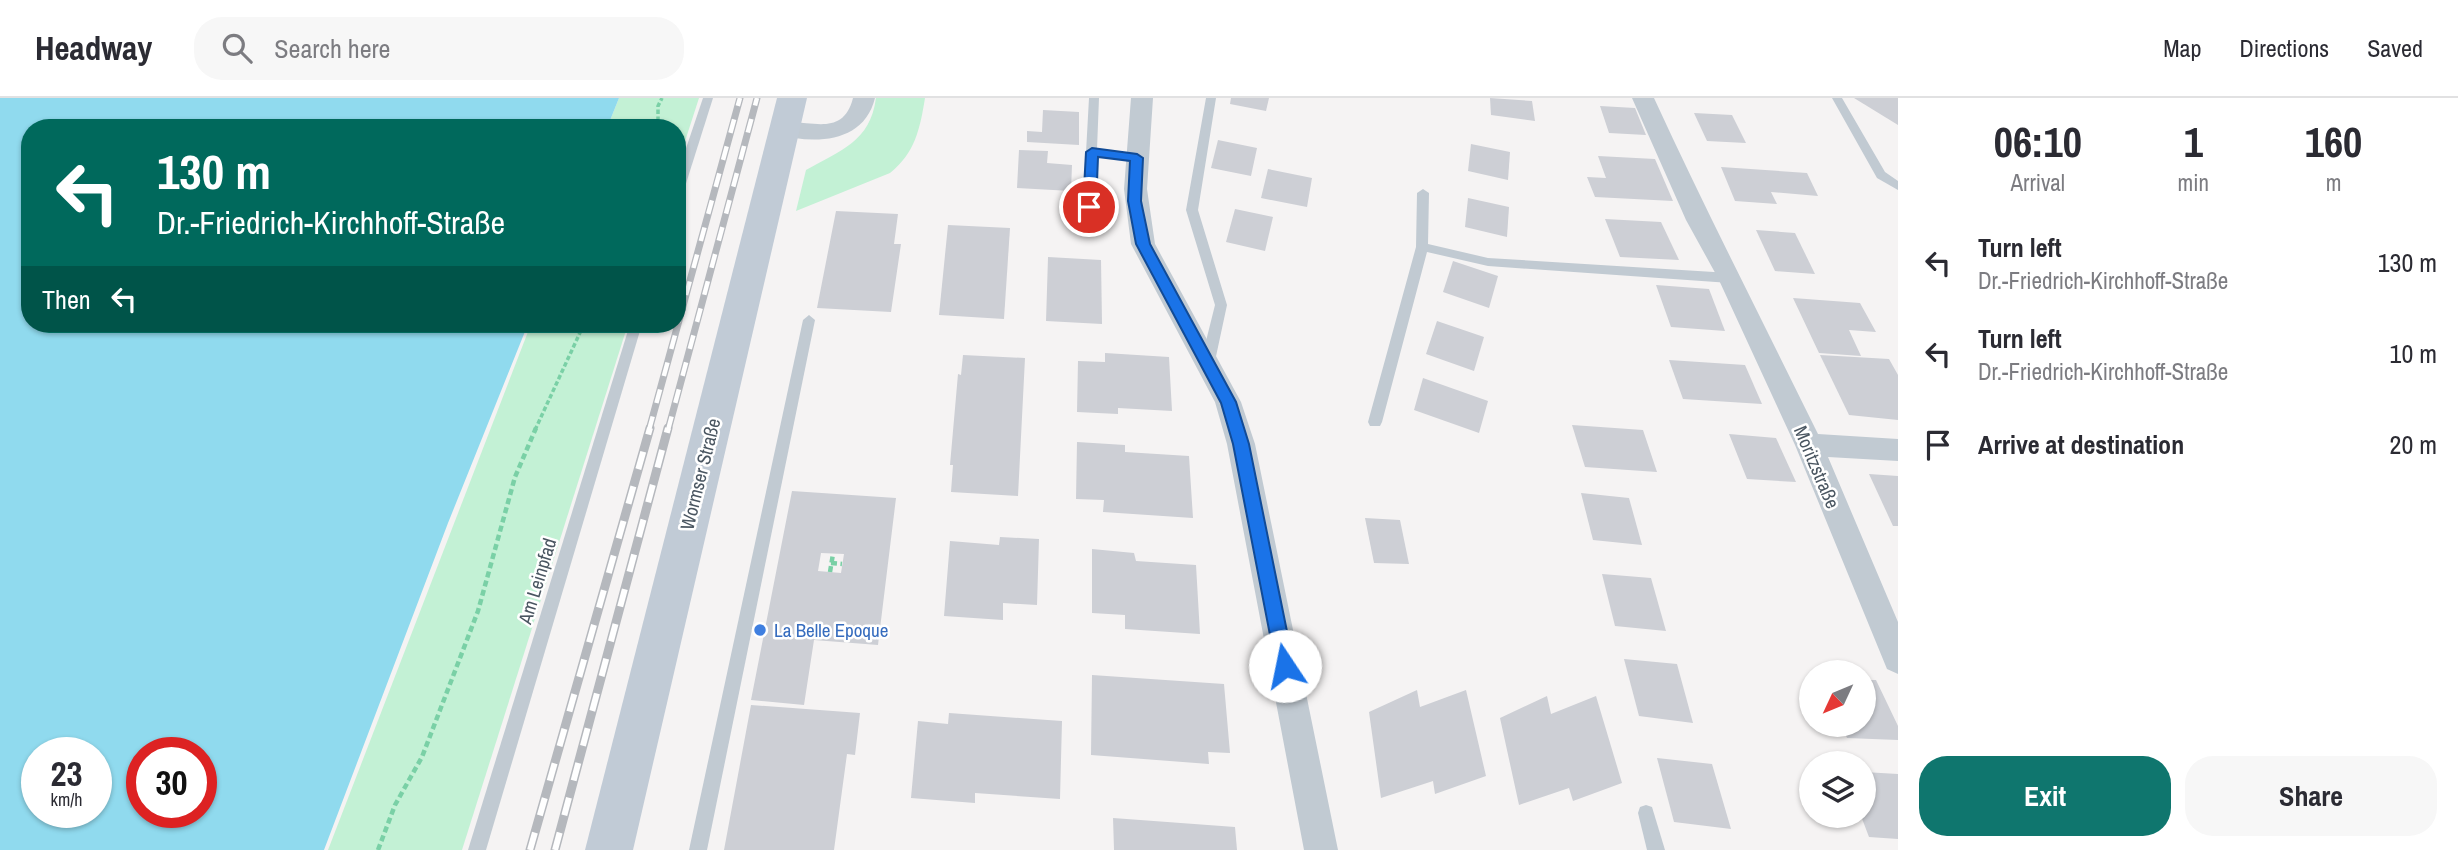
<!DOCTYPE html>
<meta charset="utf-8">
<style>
:root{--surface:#fff;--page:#f7f7f7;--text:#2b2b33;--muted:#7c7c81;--line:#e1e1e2;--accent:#0f766e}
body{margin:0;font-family:"Archivo Narrow",sans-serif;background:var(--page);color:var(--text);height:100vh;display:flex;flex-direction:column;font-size:26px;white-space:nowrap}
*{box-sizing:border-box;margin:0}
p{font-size:23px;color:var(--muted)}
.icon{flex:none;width:38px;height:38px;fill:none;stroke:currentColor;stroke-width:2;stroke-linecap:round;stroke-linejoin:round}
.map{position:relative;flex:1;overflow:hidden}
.sheet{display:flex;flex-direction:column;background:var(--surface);width:560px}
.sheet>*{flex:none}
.top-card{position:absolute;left:21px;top:21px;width:665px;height:214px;border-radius:28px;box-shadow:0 2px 5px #0004;background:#00695c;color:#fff;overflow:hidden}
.needle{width:46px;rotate:226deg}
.controls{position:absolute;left:1799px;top:562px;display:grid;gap:14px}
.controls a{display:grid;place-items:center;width:77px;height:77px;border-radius:50%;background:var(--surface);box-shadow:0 2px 5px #0004;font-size:35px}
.speed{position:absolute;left:21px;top:639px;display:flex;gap:14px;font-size:35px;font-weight:700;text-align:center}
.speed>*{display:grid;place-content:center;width:91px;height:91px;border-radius:50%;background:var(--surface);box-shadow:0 2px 5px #0004;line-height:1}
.speed small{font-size:18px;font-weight:400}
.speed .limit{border:10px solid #d22;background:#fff;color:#111}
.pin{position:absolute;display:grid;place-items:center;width:60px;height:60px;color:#fff;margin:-30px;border:4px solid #fff;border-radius:50%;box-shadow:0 2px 7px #0007}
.me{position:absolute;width:77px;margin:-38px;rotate:349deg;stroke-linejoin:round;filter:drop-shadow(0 0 5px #0008)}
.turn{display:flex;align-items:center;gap:24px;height:147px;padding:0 21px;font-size:32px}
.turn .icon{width:91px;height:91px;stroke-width:2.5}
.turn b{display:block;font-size:49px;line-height:60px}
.then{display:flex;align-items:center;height:66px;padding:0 21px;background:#0003;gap:14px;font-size:26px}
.eta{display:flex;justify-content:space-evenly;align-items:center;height:119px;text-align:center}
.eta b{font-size:42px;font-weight:800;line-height:49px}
.primary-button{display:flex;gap:14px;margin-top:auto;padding:14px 21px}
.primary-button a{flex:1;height:80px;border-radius:28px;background:var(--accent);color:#fff;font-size:28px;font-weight:800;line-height:80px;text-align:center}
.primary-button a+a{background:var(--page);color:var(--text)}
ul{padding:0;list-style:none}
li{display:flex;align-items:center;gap:21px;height:91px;padding:0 21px}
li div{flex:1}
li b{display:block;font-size:26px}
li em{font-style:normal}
header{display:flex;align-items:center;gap:42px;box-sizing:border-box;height:98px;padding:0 35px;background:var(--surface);border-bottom:2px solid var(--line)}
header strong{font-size:33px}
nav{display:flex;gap:38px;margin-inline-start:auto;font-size:24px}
.search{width:490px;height:63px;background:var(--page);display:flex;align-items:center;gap:18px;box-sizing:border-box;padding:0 24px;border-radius:28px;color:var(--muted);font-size:26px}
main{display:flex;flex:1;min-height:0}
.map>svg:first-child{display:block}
</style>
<header>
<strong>Headway</strong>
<div class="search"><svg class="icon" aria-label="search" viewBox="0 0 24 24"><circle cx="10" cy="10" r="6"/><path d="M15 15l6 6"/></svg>Search here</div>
<nav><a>Map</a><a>Directions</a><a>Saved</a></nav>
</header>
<main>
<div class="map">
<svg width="1898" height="752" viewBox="0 0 1898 752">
<rect width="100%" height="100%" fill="#f5f3f3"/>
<g fill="#c3f1d5">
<polygon points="619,0 699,0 677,68 677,30 607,30"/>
<path d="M876 0H925C920 31 915 55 890 75L796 113 806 72C841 52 870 44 876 0Z"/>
<polygon points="531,226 628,226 462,752 328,752"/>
</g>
<path fill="#90daee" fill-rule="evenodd" d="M0 0H619L607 30H30V226H528L448 425 324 752H0ZM37 654H96V714H37ZM142 654H201V714H142Z"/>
<g fill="#cdcfd5" fill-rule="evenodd">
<polygon points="1231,0 1269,0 1266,13 1230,6"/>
<polygon points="1490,0 1532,3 1535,23 1491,17"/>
<polygon points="1854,0 1898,0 1898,27"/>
<polygon points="1600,8 1635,10 1646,37 1609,35"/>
<polygon points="1043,12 1079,14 1079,47 1027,44 1027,33 1042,34"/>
<polygon points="1694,15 1732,17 1746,45 1707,43"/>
<polygon points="1218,42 1257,50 1251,78 1211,70"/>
<polygon points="1471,46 1510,54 1508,82 1468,73"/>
<polygon points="1019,52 1048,53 1047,65 1072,67 1071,93 1017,90"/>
<polygon points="1598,58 1655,61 1673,103 1595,99 1587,79 1606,80"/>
<polygon points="1721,69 1807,75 1818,98 1771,94 1777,106 1735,103"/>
<polygon points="1268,71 1312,80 1307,109 1261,100"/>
<polygon points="1468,100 1509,109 1507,139 1465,129"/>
<polygon points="1235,111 1273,119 1265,153 1226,144"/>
<polygon points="836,113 898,116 894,146 901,146 891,214 817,210"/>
<polygon points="1605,121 1661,124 1679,162 1620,159"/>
<polygon points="948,127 1010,130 1004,221 939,217"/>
<polygon points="1756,132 1795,135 1815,176 1775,173"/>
<polygon points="1048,159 1101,162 1102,226 1046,223"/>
<polygon points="1453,163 1498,178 1489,210 1443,194"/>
<polygon points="1656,187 1709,191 1725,233 1671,229"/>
<polygon points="1793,200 1860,205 1876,234 1849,232 1861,258 1819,255"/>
<polygon points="1437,223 1484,239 1474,273 1426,256"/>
<polygon points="1105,255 1169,259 1172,313 1118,310 1118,316 1077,314 1078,263 1105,264"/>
<polygon points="963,257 1025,260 1018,398 951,394 953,367 950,367 958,276 961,277"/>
<polygon points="1820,257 1889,261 1898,277 1898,322 1849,317"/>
<polygon points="1669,262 1745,267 1762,306 1683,301"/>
<polygon points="1423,280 1488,303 1479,335 1414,312"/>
<polygon points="1572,327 1643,332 1657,374 1585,369"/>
<polygon points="1729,336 1776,340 1796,384 1747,381"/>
<polygon points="1077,344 1125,347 1125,354 1189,358 1193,420 1103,414 1104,402 1076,401"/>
<polygon points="1869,376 1898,378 1898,428 1893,428"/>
<path d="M792 393 896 400 878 547 814 542 804 607 751 602ZM821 455 844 456 841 475 818 473Z"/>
<polygon points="1581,395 1629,400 1642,447 1593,442"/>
<polygon points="1365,420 1400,422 1409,466 1374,465"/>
<polygon points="1000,439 1039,441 1037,507 1003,505 1003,522 944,518 950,443 999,447"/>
<polygon points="1092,451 1134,455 1136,463 1196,467 1200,536 1125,531 1125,517 1092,515"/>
<polygon points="1602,476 1651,480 1666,533 1615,528"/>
<polygon points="1624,561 1677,566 1693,625 1639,618"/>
<polygon points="1092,577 1224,586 1230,655 1208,654 1209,666 1091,657"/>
<polygon points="1864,582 1876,582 1898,628 1898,642 1847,640 1841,626 1864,626"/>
<polygon points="1417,592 1420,609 1466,592 1486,678 1435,696 1433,683 1381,700 1369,614"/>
<polygon points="1547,598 1551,616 1596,598 1622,685 1573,703 1569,690 1519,707 1500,620"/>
<polygon points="751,607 860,615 855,657 847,656 834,752 724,752"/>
<polygon points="949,615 1062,623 1060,701 975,695 975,705 911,700 918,623 948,626"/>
<polygon points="1657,660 1712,666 1731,731 1674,724"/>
<polygon points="1864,674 1898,676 1898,741 1869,739 1861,718 1864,718"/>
<polygon points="1113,720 1235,729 1237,752 1114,752"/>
</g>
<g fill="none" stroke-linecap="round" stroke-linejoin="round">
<g stroke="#7ad0a6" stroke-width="3.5" stroke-dasharray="4.5 2.5" stroke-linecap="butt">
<polyline points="658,30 658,8 662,0"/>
<polyline points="535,332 584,226"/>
</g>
<g stroke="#7ad0a6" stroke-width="4.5" stroke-dasharray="6 3.5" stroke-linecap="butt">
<polyline points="831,465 842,466"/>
<polyline points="830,474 833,456"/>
<polyline points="378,752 395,707 422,659 478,513 515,379 536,330"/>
</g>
<g fill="#c1cad2" fill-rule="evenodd">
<polygon points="703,0 713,0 683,95 677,99 677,77"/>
<polygon points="1089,0 1099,0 1097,51 1137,56 1143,60 1137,64 1097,58 1095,109 1089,113 1083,109"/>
<polygon points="1206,0 1216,0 1198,112 1227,207 1215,263 1208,268 1201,263 1215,207 1186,112"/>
<polygon points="1832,0 1842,0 1885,74 1898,83 1898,92 1877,80"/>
<polygon points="1423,91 1429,95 1428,146 1488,160 1730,175 1736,180 1730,185 1488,168 1427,154 1382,324 1380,328 1370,328 1368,324 1416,149 1417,95"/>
<polygon points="809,217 815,222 707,752 689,752 803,222"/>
<polygon points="630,226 642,226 486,752 468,752"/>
<polygon points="1646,707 1652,709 1665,752 1647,752 1638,715 1640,709"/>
</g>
<g fill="#c1cad2" fill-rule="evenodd">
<path d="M853 0H875C864 45 815 47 776 36L773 31 776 26C806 18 842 43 853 0Z"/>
<polygon points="1131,0 1153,0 1147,91 1155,146 1241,304 1255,346 1338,752 1304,752 1227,346 1215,304 1131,146 1124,91"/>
<path d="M1632 0H1654C1706 113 1763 224 1818 336L1898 341V363L1828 359 1898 524V576L1887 571 1795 347 1718 180 1686 122Z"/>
</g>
<polygon fill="#c1cbd6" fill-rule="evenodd" points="777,0 807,0 633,752 585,752"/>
<defs>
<g id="rail-far1">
<polyline points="649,332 740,0"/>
<polyline points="668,332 757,0"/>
</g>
<g id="rail">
<polyline points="530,752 650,330"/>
<polyline points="555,752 668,330"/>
</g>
</defs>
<use href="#rail-far1" stroke="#b5b8bd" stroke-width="7"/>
<use href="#rail" stroke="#b5b8bd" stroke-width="9"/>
<use href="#rail-far1" stroke="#fff" stroke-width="4.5" stroke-dasharray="14" stroke-linecap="butt"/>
<use href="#rail" stroke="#fff" stroke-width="6" stroke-dasharray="18" stroke-linecap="butt"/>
</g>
<polygon fill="#1a73e8" stroke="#114b97" stroke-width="2" points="1092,50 1137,56 1143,60 1141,103 1150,146 1236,304 1249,346 1294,568 1292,573 1285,576 1279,573 1276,568 1233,346 1221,305 1136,146 1128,103 1130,63 1098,59 1096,109 1089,114 1083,109 1086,54"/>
<circle fill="#3f7fe0" stroke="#fff" stroke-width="2.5" cx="760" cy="532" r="7"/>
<g text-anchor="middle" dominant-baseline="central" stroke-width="5" stroke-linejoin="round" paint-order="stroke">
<g font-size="19" fill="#4a5661" stroke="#fff">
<text transform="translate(1817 369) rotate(67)">Moritzstraße</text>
<text transform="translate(700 376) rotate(-76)">Wormser Straße</text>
<text transform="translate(537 483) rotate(-73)">Am Leinpfad</text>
</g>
<g font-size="19" fill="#366cbe" stroke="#fff" text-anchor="start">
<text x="774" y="532">La Belle Epoque</text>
</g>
</g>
</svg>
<div class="controls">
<a><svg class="needle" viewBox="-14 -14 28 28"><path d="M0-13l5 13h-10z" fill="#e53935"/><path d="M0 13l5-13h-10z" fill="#7c7c81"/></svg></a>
<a><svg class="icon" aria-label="layers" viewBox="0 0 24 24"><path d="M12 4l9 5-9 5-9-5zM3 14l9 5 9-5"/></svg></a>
</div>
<div class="speed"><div>23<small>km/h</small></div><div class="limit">30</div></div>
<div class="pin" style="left:1089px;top:109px;background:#d93025"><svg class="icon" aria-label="arrive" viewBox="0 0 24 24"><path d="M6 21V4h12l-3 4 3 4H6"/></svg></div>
<svg class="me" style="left:1285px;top:568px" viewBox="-20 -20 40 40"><circle r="19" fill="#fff"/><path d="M0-13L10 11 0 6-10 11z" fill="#1a73e8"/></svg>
<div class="top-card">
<div class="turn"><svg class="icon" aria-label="left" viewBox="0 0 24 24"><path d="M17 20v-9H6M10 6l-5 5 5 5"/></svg><div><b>130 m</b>Dr.-Friedrich-Kirchhoff-Straße</div></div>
<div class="then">Then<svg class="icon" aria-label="left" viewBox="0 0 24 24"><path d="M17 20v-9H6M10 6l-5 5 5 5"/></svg></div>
</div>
</div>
<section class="sheet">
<div class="eta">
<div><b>06:10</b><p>Arrival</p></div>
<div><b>1</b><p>min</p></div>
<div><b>160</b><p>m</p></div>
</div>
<ul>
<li><svg class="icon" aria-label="left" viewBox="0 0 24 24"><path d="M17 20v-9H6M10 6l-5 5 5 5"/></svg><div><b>Turn left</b><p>Dr.-Friedrich-Kirchhoff-Straße</p></div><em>130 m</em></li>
<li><svg class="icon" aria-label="left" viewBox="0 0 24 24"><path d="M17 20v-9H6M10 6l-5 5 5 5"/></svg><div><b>Turn left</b><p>Dr.-Friedrich-Kirchhoff-Straße</p></div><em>10 m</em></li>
<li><svg class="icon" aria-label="arrive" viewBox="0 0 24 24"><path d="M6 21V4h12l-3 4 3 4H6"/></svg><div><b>Arrive at destination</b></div><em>20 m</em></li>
</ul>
<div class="primary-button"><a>Exit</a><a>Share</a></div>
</section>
</main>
